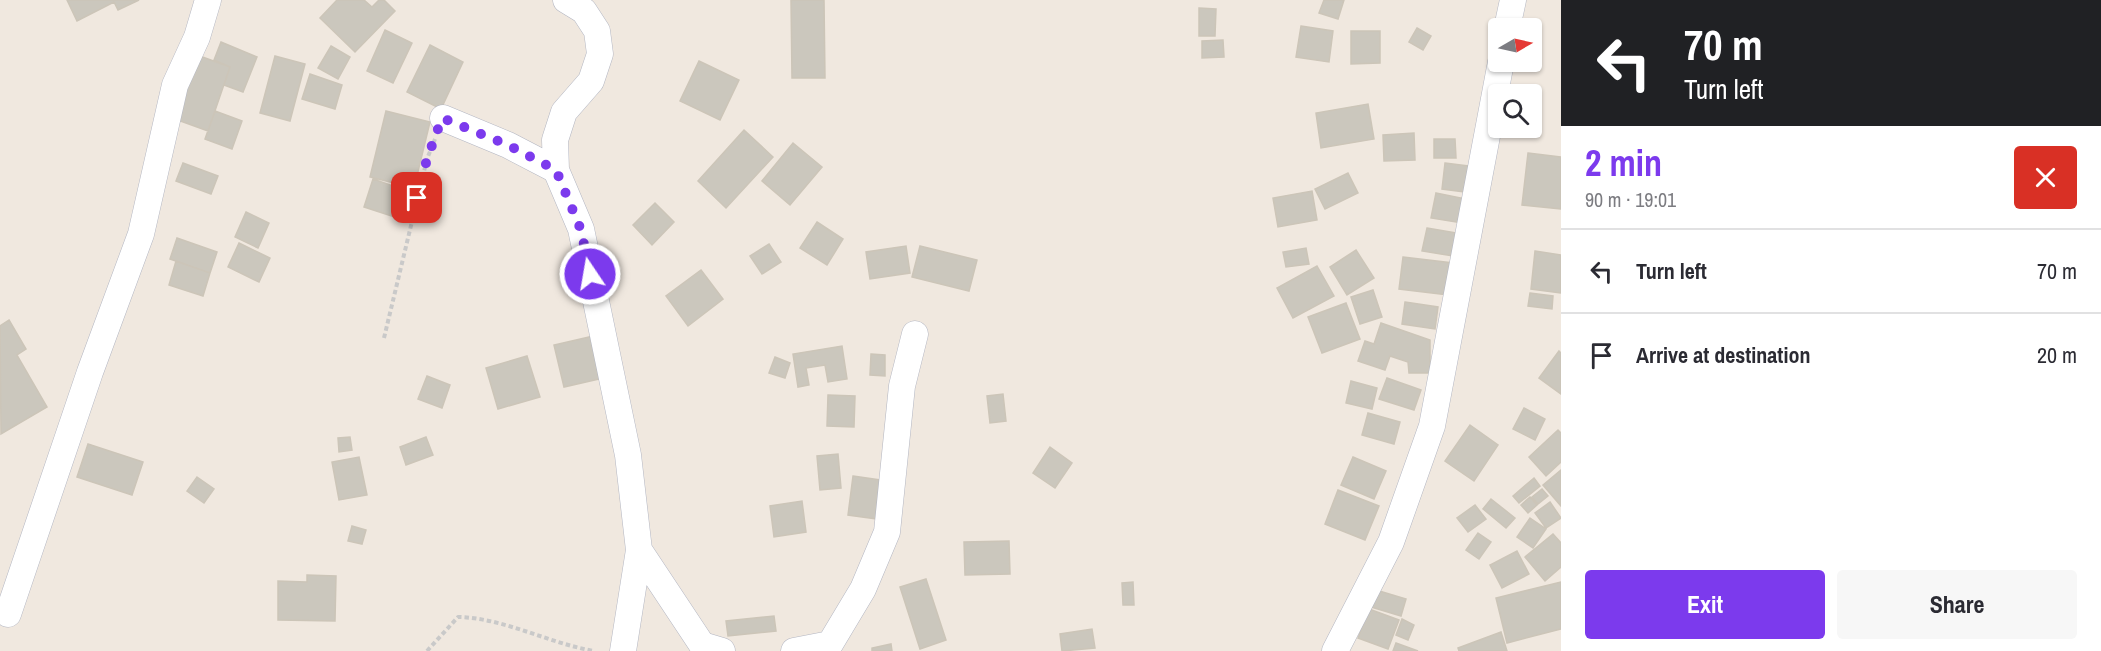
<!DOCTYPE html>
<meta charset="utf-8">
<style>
:root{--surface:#fff;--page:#f7f7f7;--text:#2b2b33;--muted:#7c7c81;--line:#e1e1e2;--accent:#7c3aed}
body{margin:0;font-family:"Archivo Narrow",sans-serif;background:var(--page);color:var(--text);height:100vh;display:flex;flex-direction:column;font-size:22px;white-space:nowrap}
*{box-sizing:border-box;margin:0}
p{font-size:20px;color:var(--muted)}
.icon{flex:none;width:33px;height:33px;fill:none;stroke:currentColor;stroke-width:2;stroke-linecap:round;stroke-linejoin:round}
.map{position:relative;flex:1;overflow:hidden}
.panel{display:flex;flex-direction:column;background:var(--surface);width:540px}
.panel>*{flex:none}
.top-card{background:#202124;color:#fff;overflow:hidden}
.needle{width:39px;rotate:81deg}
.buttons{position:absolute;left:1488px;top:18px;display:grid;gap:12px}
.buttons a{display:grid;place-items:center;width:54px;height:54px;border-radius:6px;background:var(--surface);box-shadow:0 2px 4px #0004;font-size:30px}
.pin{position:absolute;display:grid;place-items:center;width:51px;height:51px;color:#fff;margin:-26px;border-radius:12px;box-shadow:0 3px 9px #0006}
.me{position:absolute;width:66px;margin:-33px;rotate:348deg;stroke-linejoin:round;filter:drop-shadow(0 0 4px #0008)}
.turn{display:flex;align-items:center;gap:21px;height:126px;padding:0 24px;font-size:27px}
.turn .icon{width:78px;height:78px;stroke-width:2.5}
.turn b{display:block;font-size:42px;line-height:51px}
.round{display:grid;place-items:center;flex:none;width:63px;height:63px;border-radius:6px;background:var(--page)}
.summary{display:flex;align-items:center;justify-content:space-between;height:102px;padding:0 24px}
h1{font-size:36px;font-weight:700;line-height:45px;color:var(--accent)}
.action{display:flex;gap:12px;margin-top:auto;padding:12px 24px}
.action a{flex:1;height:69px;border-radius:6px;background:var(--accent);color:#fff;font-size:24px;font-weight:700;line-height:69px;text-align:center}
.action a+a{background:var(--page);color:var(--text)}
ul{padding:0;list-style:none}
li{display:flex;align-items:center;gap:18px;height:84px;padding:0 24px;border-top:2px solid var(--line)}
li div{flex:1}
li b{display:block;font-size:22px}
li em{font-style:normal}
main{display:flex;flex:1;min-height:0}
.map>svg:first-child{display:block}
.building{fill:#cbc7bd;stroke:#ccc5b8;stroke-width:1.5}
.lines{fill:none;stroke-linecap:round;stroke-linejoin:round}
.minor-casing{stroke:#b3b6c2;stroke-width:27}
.path{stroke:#c9c9c9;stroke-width:4;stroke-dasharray:4.5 3;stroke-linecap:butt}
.minor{stroke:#fff;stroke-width:26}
.route{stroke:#7c3aed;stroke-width:10;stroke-dasharray:0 18}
</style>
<main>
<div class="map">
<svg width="1561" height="651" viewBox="0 0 1561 651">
<rect width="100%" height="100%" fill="#f0e8df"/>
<path class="building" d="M 67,0 L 139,0 L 118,10 L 114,2 L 77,21 Z
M 337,0 L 364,0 L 372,7 L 379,0 L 384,0 L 395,11 L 355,52 L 320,18 Z
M 791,0 L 824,0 L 825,78 L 792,78 Z
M 1324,0 L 1344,0 L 1338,19 L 1319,13 Z
M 1199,8 L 1216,9 L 1215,36 L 1199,36 Z
M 1301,26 L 1333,31 L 1329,62 L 1296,57 Z
M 1417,28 L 1431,36 L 1423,50 L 1409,42 Z
M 385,30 L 412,43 L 393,83 L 367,71 Z
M 1351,31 L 1380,31 L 1380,63 L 1351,64 Z
M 1223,40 L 1224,57 L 1202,58 L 1202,41 Z
M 221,42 L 257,57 L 243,92 L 224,85 L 230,67 L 214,60 Z
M 430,45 L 463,62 L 441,109 L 407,92 Z
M 331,46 L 350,57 L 338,79 L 318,68 Z
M 197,55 L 230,67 L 208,131 L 175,119 Z
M 275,56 L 305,64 L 290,121 L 260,113 Z
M 699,61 L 739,80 L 720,120 L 680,101 Z
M 310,74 L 342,85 L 335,109 L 302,99 Z
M 1368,104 L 1374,139 L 1321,148 L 1316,113 Z
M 215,111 L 242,121 L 232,149 L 205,139 Z
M 386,111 L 430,122 L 414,188 L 370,177 Z
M 744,130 L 773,157 L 726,208 L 698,181 Z
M 1414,133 L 1415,160 L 1384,161 L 1383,135 Z
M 1434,139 L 1455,139 L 1456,158 L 1434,158 Z
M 793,143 L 822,167 L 790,205 L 762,181 Z
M 1528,153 L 1561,157 L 1561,209 L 1522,205 Z
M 183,163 L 218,176 L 211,194 L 176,181 Z
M 1445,163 L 1476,167 L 1472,193 L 1442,189 Z
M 1348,173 L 1358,193 L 1325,209 L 1315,189 Z
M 373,179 L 410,192 L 401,219 L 364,207 Z
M 1312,191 L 1317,220 L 1278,227 L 1273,198 Z
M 1436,193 L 1466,199 L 1462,223 L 1431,218 Z
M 655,203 L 674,222 L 652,245 L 633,225 Z
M 246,212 L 269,223 L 258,248 L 235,237 Z
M 817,222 L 843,239 L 827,265 L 800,248 Z
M 1427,228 L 1457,233 L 1453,256 L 1422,251 Z
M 177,238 L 217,252 L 210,273 L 170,259 Z
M 239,243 L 270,258 L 259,282 L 228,267 Z
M 769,244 L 781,262 L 762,274 L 750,256 Z
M 906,246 L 910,273 L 870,279 L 866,252 Z
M 920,246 L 977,260 L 969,291 L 912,277 Z
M 1306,248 L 1309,264 L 1286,267 L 1283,252 Z
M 1356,250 L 1374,278 L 1347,295 L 1330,267 Z
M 1535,251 L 1561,255 L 1561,293 L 1531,289 Z
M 1403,257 L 1453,263 L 1448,295 L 1399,289 Z
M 176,261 L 210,273 L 203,296 L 169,285 Z
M 1317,266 L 1334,296 L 1293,318 L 1277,288 Z
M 701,270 L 723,299 L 688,326 L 666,296 Z
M 1373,290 L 1382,317 L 1360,324 L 1351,297 Z
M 1530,293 L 1553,296 L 1552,309 L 1528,306 Z
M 1405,302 L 1438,307 L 1435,329 L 1402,324 Z
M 1346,303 L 1360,339 L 1322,353 L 1308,317 Z
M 9,320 L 26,349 L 17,355 L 47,407 L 1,434 L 0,326 Z
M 1381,323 L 1430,340 L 1430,373 L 1409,373 L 1408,362 L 1390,356 L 1385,370 L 1358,361 L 1365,341 L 1374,344 Z
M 598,335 L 608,377 L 564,387 L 554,345 Z
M 842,346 L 847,379 L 828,382 L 825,365 L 806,368 L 809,385 L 798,387 L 793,354 Z
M 1559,351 L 1561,353 L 1561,394 L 1539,378 Z
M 871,354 L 885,355 L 885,376 L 870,375 Z
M 527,356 L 540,397 L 498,409 L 486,368 Z
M 775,357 L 790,363 L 785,378 L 769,373 Z
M 427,376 L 450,385 L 442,408 L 418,399 Z
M 1387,378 L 1421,390 L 1414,410 L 1379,399 Z
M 1351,381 L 1377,388 L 1372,409 L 1346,403 Z
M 1003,394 L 1006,421 L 990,423 L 987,396 Z
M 828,395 L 855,396 L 854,427 L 827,426 Z
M 1524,408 L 1545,419 L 1535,440 L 1513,429 Z
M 1368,413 L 1400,422 L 1394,444 L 1362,435 Z
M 1470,425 L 1498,445 L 1474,481 L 1445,461 Z
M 1558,430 L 1561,433 L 1561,462 L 1546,476 L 1529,457 Z
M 350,437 L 352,450 L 339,452 L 338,438 Z
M 426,437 L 433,455 L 406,465 L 400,447 Z
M 88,444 L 143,462 L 132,495 L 77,477 Z
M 1050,447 L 1072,463 L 1055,488 L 1033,473 Z
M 838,454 L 841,488 L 820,490 L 817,456 Z
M 359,457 L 367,495 L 339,500 L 332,462 Z
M 1353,457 L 1386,471 L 1374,499 L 1341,485 Z
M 1561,470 L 1561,506 L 1543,485 Z
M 853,476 L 880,480 L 876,519 L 848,515 Z
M 197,477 L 214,489 L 204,503 L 187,491 Z
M 1534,478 L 1540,486 L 1519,503 L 1513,496 Z
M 1542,489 L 1548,496 L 1538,504 L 1532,497 Z
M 1338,490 L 1379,506 L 1365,540 L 1325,524 Z
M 1530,497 L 1537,505 L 1528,513 L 1521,505 Z
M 1491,499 L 1515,518 L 1506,528 L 1483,509 Z
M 802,501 L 806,532 L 774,537 L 770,506 Z
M 1550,502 L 1561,518 L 1546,528 L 1535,513 Z
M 1475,505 L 1486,519 L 1468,532 L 1457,518 Z
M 1530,518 L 1546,529 L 1533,548 L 1517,537 Z
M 352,526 L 366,530 L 362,544 L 348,541 Z
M 1478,533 L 1491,542 L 1479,559 L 1466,550 Z
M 1553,534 L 1561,543 L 1561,567 L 1545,581 L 1525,557 Z
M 1009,541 L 1010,574 L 965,575 L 964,542 Z
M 1517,551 L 1529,574 L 1502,588 L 1490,565 Z
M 307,575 L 336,576 L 335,621 L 278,620 L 278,581 L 307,582 Z
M 926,579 L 946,640 L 920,649 L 900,587 Z
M 1133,582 L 1134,605 L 1123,605 L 1122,583 Z
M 1561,582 L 1561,629 L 1507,643 L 1496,598 Z
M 1376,590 L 1406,599 L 1401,616 L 1371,607 Z
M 1369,609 L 1399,620 L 1388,649 L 1358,638 Z
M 774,616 L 776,631 L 728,636 L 726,621 Z
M 1402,619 L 1414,625 L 1408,640 L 1396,635 Z
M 1092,629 L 1095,648 L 1062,651 L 1060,634 Z
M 1501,632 L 1507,651 L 1459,651 L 1458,648 Z
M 1396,643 L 1418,651 L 1393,651 Z
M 891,644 L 892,651 L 872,651 L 872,648 Z"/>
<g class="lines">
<g class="minor-casing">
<path id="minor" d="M 566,0 L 584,11 L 597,31 L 600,54 L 591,81 L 564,112 L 555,140 L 556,170 L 581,229 L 628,455 L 639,550 L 623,651
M 1507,28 L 1513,0
M 443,118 L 508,145 L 556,170
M 639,550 L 702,645 L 722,651
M 8,614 L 90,372 L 141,234 L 175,85 L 197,37 L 208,0
M 794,651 L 830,644 L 863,589 L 887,532 L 902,386 L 915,334
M 1335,651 L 1391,542 L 1432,426 L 1501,62"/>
</g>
<path class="path" d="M 384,338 L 427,159 L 435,139
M 427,651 L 458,617 C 504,618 548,643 594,651"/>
<use href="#minor" class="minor"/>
</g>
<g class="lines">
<path class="route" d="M 417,198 L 427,159 L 442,118 L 508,145 L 556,170 L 581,230 L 590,274"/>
</g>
</svg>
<div class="buttons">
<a><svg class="needle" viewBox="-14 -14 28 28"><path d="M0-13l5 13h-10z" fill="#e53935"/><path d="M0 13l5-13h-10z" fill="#7c7c81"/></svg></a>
<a><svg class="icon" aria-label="search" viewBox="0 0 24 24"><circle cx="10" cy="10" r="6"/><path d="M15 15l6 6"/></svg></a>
</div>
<div class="pin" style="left:417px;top:198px;background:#d93025"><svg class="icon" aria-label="arrive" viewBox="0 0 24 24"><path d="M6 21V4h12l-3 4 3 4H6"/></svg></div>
<svg class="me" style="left:590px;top:274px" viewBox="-20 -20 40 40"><circle r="17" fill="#7c3aed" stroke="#fff" stroke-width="3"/><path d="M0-11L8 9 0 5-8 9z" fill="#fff"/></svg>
</div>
<section class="panel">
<div class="top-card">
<div class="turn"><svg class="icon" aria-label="left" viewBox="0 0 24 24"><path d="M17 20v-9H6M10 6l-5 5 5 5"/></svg><div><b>70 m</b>Turn left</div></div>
</div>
<div class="summary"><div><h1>2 min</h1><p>90 m · 19:01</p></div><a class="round" style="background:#d93025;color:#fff"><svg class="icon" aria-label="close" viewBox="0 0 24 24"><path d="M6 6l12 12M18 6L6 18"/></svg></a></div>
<ul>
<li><svg class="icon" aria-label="left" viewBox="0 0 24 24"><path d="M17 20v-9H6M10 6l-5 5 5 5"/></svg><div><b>Turn left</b></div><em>70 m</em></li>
<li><svg class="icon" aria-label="arrive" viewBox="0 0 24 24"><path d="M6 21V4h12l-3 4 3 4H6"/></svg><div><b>Arrive at destination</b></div><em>20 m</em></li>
</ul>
<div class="action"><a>Exit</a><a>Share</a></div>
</section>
</main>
